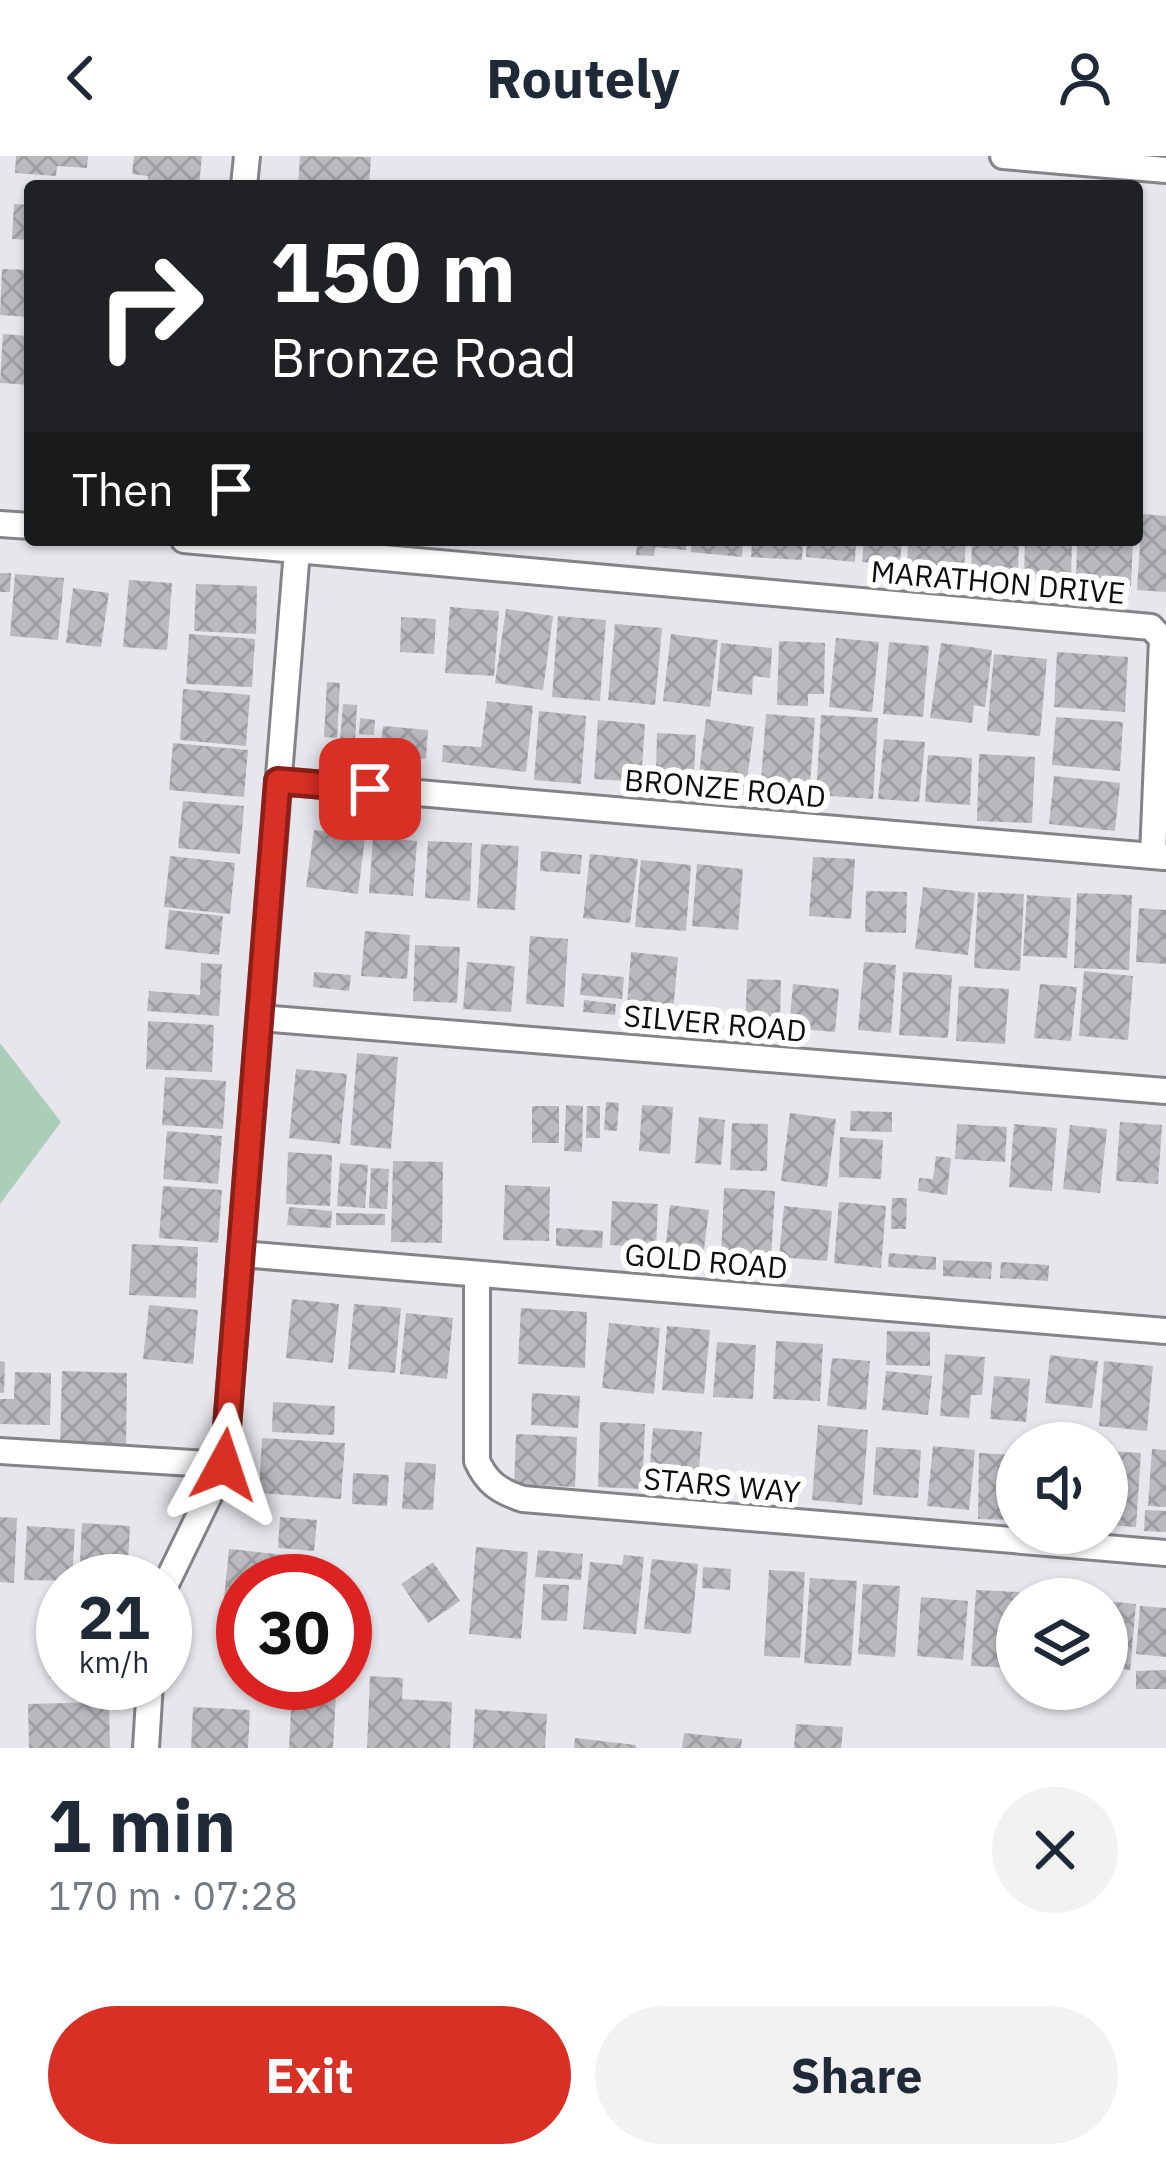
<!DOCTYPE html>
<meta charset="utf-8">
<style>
:root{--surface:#fff;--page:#f2f2f3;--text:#1f2937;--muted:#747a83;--accent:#d93025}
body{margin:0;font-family:"IBM Plex Sans",sans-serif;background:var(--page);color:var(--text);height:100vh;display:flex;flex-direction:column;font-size:45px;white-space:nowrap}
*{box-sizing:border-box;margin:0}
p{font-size:39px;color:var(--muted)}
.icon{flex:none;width:66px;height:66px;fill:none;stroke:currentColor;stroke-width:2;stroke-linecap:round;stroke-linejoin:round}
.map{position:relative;height:1592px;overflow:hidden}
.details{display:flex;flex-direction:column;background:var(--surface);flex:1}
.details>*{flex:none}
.guide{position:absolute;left:24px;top:24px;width:1119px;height:366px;border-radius:12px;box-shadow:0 3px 9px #0004;background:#202124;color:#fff;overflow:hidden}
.buttons{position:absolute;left:996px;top:1266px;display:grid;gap:24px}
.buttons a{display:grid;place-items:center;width:132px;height:132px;border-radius:50%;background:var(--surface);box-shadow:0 3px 9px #0004;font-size:60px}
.speed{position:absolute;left:36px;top:1398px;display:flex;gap:24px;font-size:60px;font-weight:700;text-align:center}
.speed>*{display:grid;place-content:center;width:156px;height:156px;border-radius:50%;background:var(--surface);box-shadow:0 3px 9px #0004;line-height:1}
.speed small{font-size:30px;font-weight:400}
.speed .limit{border:18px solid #d22;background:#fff;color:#111}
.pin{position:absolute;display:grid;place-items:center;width:102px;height:102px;color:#fff;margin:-51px;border-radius:24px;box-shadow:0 6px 18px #0006}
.me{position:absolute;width:132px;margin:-66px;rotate:5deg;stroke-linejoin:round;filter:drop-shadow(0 0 9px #0008)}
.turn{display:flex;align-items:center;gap:42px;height:252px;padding:0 48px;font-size:54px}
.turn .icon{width:156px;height:156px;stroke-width:2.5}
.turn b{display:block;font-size:84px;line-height:102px}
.then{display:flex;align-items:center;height:114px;padding:0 48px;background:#0003;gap:24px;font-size:45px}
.round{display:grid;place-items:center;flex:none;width:126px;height:126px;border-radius:63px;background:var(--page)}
.summary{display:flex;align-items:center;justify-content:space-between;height:204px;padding:0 48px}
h1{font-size:72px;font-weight:800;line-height:90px}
.button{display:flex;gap:24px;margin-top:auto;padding:24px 48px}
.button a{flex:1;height:138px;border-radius:72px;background:var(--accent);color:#fff;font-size:48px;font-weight:800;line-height:138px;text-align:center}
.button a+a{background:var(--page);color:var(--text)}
header{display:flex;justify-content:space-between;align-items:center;height:156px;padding:0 48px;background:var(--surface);font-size:54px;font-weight:800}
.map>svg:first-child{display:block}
.green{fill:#abceb8}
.building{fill:url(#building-cross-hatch)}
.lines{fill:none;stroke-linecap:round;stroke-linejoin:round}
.minor-casing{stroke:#848388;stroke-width:30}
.minor{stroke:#fff;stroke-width:24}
.route-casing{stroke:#8d1f18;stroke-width:30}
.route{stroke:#d93025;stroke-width:21}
.labels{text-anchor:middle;stroke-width:12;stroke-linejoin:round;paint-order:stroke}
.street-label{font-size:30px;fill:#0e0e0f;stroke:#fff}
</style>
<header><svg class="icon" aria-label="back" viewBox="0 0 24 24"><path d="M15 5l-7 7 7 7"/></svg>Routely<svg class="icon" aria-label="person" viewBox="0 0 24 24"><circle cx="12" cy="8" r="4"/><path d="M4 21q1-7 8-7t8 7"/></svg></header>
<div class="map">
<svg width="1166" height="1592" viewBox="0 0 1166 1592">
<defs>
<pattern id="building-cross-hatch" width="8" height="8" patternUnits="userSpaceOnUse" patternTransform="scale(3)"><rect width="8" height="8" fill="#b9b9be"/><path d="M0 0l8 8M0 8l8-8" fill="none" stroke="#9e9ea2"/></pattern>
</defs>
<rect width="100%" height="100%" fill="#e7e6ec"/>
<path class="green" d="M 0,887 L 61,966 L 0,1048 Z"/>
<path class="building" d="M 16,0 L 88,0 L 87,12 L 57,10 L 56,20 L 15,17 Z
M 134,0 L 202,0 L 199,30 L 147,30 L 148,20 L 132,18 Z
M 300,0 L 371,1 L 369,30 L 298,30 Z
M 14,48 L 30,49 L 30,84 L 12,83 Z
M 2,113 L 30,114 L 30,161 L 0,159 Z
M 3,178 L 30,180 L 30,229 L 0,227 Z
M 1142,358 L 1166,360 L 1166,436 L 1137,434 Z
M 521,384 L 583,384 L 582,390 L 521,388 Z
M 637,384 L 686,384 L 686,394 L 655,391 L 654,400 L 636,399 Z
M 692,384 L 743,384 L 742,401 L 691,396 Z
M 752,384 L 803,384 L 802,404 L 751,401 Z
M 807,384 L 856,384 L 855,406 L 806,401 Z
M 864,384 L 902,384 L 900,409 L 862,406 Z
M 908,384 L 966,384 L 964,414 L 907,411 Z
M 972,384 L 1019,384 L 1018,417 L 971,414 Z
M 1025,384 L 1072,384 L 1071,424 L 1024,422 Z
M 1077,384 L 1133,384 L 1131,430 L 1076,428 Z
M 0,417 L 11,417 L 10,436 L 0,436 Z
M 15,418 L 64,422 L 58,484 L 10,480 Z
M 129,424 L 172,427 L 167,494 L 123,491 Z
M 196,428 L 257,430 L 256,478 L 194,475 Z
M 73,432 L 109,437 L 101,491 L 66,487 Z
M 450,451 L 499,455 L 494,520 L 445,517 Z
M 506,453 L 553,460 L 543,534 L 495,527 Z
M 558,460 L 606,464 L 600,545 L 552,541 Z
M 401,461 L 436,463 L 434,498 L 400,496 Z
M 615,468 L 662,472 L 655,549 L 608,544 Z
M 189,478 L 255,483 L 252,531 L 186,528 Z
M 671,478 L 718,484 L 710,551 L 663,545 Z
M 836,482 L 879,486 L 872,556 L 829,551 Z
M 779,485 L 825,487 L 824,538 L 808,538 L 808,550 L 777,549 Z
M 889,486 L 929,490 L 923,561 L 883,558 Z
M 721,487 L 772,492 L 770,522 L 753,520 L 752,539 L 717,535 Z
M 941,487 L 992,494 L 985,551 L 974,549 L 972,567 L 930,562 Z
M 1057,496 L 1128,501 L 1125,556 L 1054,551 Z
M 994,498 L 1047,503 L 1040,580 L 987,575 Z
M 327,526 L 340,527 L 337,582 L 324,581 Z
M 183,533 L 250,539 L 246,590 L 180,584 Z
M 487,545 L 533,550 L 526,616 L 442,606 L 443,589 L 481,591 Z
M 343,548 L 357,549 L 355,586 L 340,585 Z
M 539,555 L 586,560 L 581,628 L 534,624 Z
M 766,558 L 815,562 L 809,642 L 760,638 Z
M 821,559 L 878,562 L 873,643 L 816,639 Z
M 1056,561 L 1123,566 L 1120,615 L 1052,609 Z
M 360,562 L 375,564 L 374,579 L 359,578 Z
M 706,563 L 754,571 L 745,639 L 697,632 Z
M 598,564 L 645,568 L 641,626 L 594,623 Z
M 383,570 L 428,574 L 426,603 L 380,599 Z
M 657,577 L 696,579 L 694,618 L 656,616 Z
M 884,583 L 925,586 L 919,646 L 878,643 Z
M 357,585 L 372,585 L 372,604 L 357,604 Z
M 173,587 L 248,594 L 244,641 L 169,634 Z
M 979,598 L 1035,601 L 1032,667 L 977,665 Z
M 928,599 L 972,602 L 970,649 L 925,646 Z
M 1054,620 L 1120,627 L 1115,675 L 1049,668 Z
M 183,645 L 244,650 L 240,698 L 178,692 Z
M 314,674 L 365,681 L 358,738 L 306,731 Z
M 373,681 L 417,685 L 413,740 L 369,737 Z
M 428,685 L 472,687 L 470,745 L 425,742 Z
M 481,688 L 519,690 L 515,754 L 477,752 Z
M 541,695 L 582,699 L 580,718 L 540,715 Z
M 590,698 L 638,703 L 630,767 L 583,762 Z
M 170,700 L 235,707 L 230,758 L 164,751 Z
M 813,701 L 855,703 L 851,763 L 809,760 Z
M 641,704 L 691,709 L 686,775 L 635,771 Z
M 697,708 L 743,713 L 738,774 L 692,770 Z
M 923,731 L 975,737 L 968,799 L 915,793 Z
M 866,735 L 907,736 L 906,777 L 865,776 Z
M 978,736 L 1024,738 L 1020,815 L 974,812 Z
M 1077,737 L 1132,739 L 1129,814 L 1074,812 Z
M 1027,739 L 1071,742 L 1067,802 L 1023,800 Z
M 1139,752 L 1166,754 L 1166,808 L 1136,806 Z
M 169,754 L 223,760 L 219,799 L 165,793 Z
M 365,775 L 410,779 L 407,823 L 361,820 Z
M 530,780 L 568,783 L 564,851 L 526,848 Z
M 415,789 L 460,791 L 457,847 L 413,845 Z
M 631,796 L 678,801 L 672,866 L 626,862 Z
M 467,806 L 515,810 L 511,856 L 463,853 Z
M 864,806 L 896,809 L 891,877 L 858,874 Z
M 201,807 L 222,808 L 219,860 L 147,855 L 149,835 L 200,839 Z
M 1084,815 L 1133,820 L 1128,884 L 1079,880 Z
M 314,816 L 351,819 L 349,835 L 313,831 Z
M 903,816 L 952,819 L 948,882 L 899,879 Z
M 582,817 L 624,821 L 622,843 L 580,839 Z
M 747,823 L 781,824 L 780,869 L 745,868 Z
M 793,828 L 839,833 L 835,876 L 789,872 Z
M 1040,828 L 1077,831 L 1071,885 L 1034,882 Z
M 959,830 L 1009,833 L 1005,888 L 956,885 Z
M 584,844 L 616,848 L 615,859 L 583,856 Z
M 148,865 L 214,869 L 212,916 L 146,913 Z
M 357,897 L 398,901 L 391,993 L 350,989 Z
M 296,913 L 347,918 L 340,988 L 289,982 Z
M 165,921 L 226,925 L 223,973 L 162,969 Z
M 606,946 L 619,947 L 617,975 L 604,974 Z
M 566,949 L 583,950 L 582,996 L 564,995 Z
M 642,949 L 673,951 L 670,998 L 639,995 Z
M 532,950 L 559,950 L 559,987 L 532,987 Z
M 587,950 L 600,950 L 600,982 L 586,982 Z
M 851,955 L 892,956 L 892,976 L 850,975 Z
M 790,957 L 836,963 L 827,1031 L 781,1025 Z
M 699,961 L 725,964 L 721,1009 L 695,1007 Z
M 1120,966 L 1162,969 L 1158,1028 L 1116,1025 Z
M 732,967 L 768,968 L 767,1015 L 730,1014 Z
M 957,968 L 1007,971 L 1005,1006 L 955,1003 Z
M 1014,968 L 1057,972 L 1052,1035 L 1009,1031 Z
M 1070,969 L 1107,973 L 1100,1037 L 1063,1033 Z
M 167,975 L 222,980 L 218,1028 L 163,1023 Z
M 840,981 L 883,984 L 881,1023 L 839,1021 Z
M 288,996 L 332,999 L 330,1050 L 286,1048 Z
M 936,1000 L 951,1002 L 947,1039 L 918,1035 L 919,1022 L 933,1023 Z
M 393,1005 L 443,1006 L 442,1087 L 391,1086 Z
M 340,1007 L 368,1009 L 365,1052 L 337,1050 Z
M 371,1012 L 389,1013 L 387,1053 L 369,1052 Z
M 505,1029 L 550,1031 L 549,1085 L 503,1084 Z
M 163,1030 L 222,1034 L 218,1087 L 159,1082 Z
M 724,1032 L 775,1035 L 771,1103 L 721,1100 Z
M 892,1042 L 907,1042 L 906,1073 L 891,1073 Z
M 612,1045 L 658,1048 L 656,1092 L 610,1089 Z
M 839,1046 L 886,1050 L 881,1112 L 834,1107 Z
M 670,1049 L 709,1054 L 703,1101 L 665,1097 Z
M 784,1050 L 832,1055 L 827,1105 L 779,1101 Z
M 289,1051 L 332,1055 L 331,1072 L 287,1069 Z
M 336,1057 L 385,1058 L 385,1069 L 336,1069 Z
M 556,1072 L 603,1075 L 602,1092 L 556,1090 Z
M 132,1088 L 198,1091 L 196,1142 L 129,1139 Z
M 889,1097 L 936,1101 L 936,1114 L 888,1111 Z
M 943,1104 L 992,1106 L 991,1123 L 943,1120 Z
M 1001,1106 L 1049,1109 L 1048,1125 L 1000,1122 Z
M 292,1143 L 339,1148 L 333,1207 L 286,1202 Z
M 354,1148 L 401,1152 L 395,1217 L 348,1213 Z
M 149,1149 L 198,1154 L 193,1208 L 143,1203 Z
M 521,1152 L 587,1156 L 585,1212 L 518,1208 Z
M 406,1157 L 453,1162 L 447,1223 L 400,1218 Z
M 609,1167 L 660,1172 L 654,1238 L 602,1232 Z
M 667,1170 L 710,1174 L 704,1238 L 662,1234 Z
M 887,1175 L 930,1176 L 930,1210 L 886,1209 Z
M 776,1185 L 823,1188 L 820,1245 L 773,1243 Z
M 717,1186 L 756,1189 L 753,1243 L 713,1241 Z
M 945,1198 L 985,1201 L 982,1239 L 971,1239 L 969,1262 L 940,1260 Z
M 1050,1199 L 1098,1205 L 1092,1252 L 1045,1247 Z
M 832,1202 L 870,1205 L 866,1254 L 827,1250 Z
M 0,1205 L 5,1206 L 4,1237 L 0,1237 Z
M 1104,1205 L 1153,1210 L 1147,1275 L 1099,1270 Z
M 62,1215 L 127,1217 L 126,1293 L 60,1291 Z
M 886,1215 L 932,1220 L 928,1259 L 882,1254 Z
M 15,1216 L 51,1217 L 50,1269 L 0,1268 L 0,1243 L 14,1243 Z
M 994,1220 L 1030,1223 L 1026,1266 L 990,1263 Z
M 532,1237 L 580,1240 L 578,1272 L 531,1269 Z
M 273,1246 L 335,1250 L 334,1279 L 272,1276 Z
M 600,1266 L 645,1268 L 642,1333 L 598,1331 Z
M 818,1269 L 868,1274 L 862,1349 L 812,1344 Z
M 653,1272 L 702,1276 L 697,1336 L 648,1332 Z
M 516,1278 L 577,1281 L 575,1331 L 514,1328 Z
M 262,1282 L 345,1287 L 341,1343 L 259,1337 Z
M 933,1290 L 975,1294 L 969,1354 L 927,1350 Z
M 876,1291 L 921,1294 L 918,1342 L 873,1339 Z
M 1152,1293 L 1166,1294 L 1166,1351 L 1148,1350 Z
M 1107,1295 L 1141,1297 L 1136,1371 L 1107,1369 Z
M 979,1297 L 1017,1299 L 1017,1364 L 978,1363 Z
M 405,1306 L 436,1308 L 433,1354 L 402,1353 Z
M 353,1317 L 389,1319 L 387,1350 L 352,1348 Z
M 1145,1354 L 1166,1355 L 1166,1376 L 1144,1375 Z
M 0,1361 L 17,1362 L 14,1427 L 0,1426 Z
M 280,1361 L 317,1364 L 314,1395 L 278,1392 Z
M 82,1367 L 130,1370 L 127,1424 L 79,1425 Z
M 27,1370 L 75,1373 L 72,1425 L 24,1424 Z
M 476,1391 L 528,1396 L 521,1483 L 469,1478 Z
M 229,1393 L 314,1402 L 311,1425 L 243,1425 L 243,1464 L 222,1462 Z
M 538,1394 L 583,1398 L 581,1424 L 535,1421 Z
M 624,1399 L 644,1401 L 636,1478 L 583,1473 L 590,1406 L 622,1409 Z
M 652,1403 L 698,1408 L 691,1478 L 644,1473 Z
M 433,1406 L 460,1445 L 428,1467 L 401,1428 Z
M 703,1411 L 731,1413 L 730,1434 L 702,1432 Z
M 769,1414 L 805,1416 L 800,1502 L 764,1500 Z
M 810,1422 L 857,1425 L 851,1510 L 804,1507 Z
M 543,1428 L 569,1429 L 567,1465 L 541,1464 Z
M 863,1428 L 900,1430 L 895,1501 L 858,1498 Z
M 976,1434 L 1019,1436 L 1014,1512 L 971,1510 Z
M 921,1441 L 968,1445 L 963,1504 L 917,1500 Z
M 1107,1445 L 1136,1448 L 1130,1514 L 1107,1511 Z
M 1140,1450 L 1166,1452 L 1166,1501 L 1136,1498 Z
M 53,1472 L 63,1473 L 63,1523 L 49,1522 Z
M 1166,1514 L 1166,1533 L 1136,1533 L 1136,1515 Z
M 370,1520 L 403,1522 L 402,1543 L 452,1546 L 450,1592 L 367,1592 Z
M 292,1534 L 336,1537 L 333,1592 L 289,1592 Z
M 109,1546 L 110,1592 L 29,1592 L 28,1548 Z
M 193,1551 L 250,1554 L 248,1592 L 191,1592 Z
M 475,1553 L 547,1558 L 545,1592 L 473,1592 Z
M 796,1568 L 843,1571 L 841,1592 L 794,1592 Z
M 684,1577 L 742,1583 L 741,1592 L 682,1592 Z
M 575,1582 L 636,1589 L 636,1592 L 574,1592 Z"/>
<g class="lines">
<g class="minor-casing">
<path id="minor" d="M 1003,0 L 1166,14
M 244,30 L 247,0
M 0,368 L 30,370
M 184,384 L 1151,471 L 1162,483 L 1153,700
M 278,625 L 1164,701
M 260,862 L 1166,935
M 241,1098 L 1166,1175
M 477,1118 L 477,1305 C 487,1327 499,1335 523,1343 L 1166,1397
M 0,1295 L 224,1309
M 165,1430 L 224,1309 L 297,394
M 146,1592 L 150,1527"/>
</g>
<use href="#minor" class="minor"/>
</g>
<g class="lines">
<g class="route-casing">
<path id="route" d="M 224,1309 L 278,625 L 370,633"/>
</g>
<use href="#route" class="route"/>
</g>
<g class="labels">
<g class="street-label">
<text transform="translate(998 427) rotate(5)" y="10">MARATHON DRIVE</text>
<text transform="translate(725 633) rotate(5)" y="10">BRONZE ROAD</text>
<text transform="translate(715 868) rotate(5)" y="10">SILVER ROAD</text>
<text transform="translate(706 1106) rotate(5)" y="10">GOLD ROAD</text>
<text transform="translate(722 1330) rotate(5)" y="10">STARS WAY</text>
</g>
</g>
</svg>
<div class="buttons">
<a><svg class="icon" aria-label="sound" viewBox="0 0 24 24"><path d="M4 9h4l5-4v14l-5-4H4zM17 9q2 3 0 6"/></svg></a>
<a><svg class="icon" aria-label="layers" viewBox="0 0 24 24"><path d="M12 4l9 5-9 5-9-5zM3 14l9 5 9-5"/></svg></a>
</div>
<div class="speed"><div>21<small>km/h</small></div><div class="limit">30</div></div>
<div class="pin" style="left:370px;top:633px;background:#d93025"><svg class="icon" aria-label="arrive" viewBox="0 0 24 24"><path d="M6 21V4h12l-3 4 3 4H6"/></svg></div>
<svg class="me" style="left:224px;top:1309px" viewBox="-20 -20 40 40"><path d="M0-17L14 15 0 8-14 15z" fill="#d93025" stroke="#fff" stroke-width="4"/></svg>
<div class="guide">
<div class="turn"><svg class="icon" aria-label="right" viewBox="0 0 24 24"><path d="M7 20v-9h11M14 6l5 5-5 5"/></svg><div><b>150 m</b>Bronze Road</div></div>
<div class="then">Then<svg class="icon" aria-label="arrive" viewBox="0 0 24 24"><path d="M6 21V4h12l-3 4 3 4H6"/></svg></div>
</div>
</div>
<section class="details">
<div class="summary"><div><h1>1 min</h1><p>170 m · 07:28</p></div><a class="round"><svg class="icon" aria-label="close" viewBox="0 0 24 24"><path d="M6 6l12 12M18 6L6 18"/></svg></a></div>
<div class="button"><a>Exit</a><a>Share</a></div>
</section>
